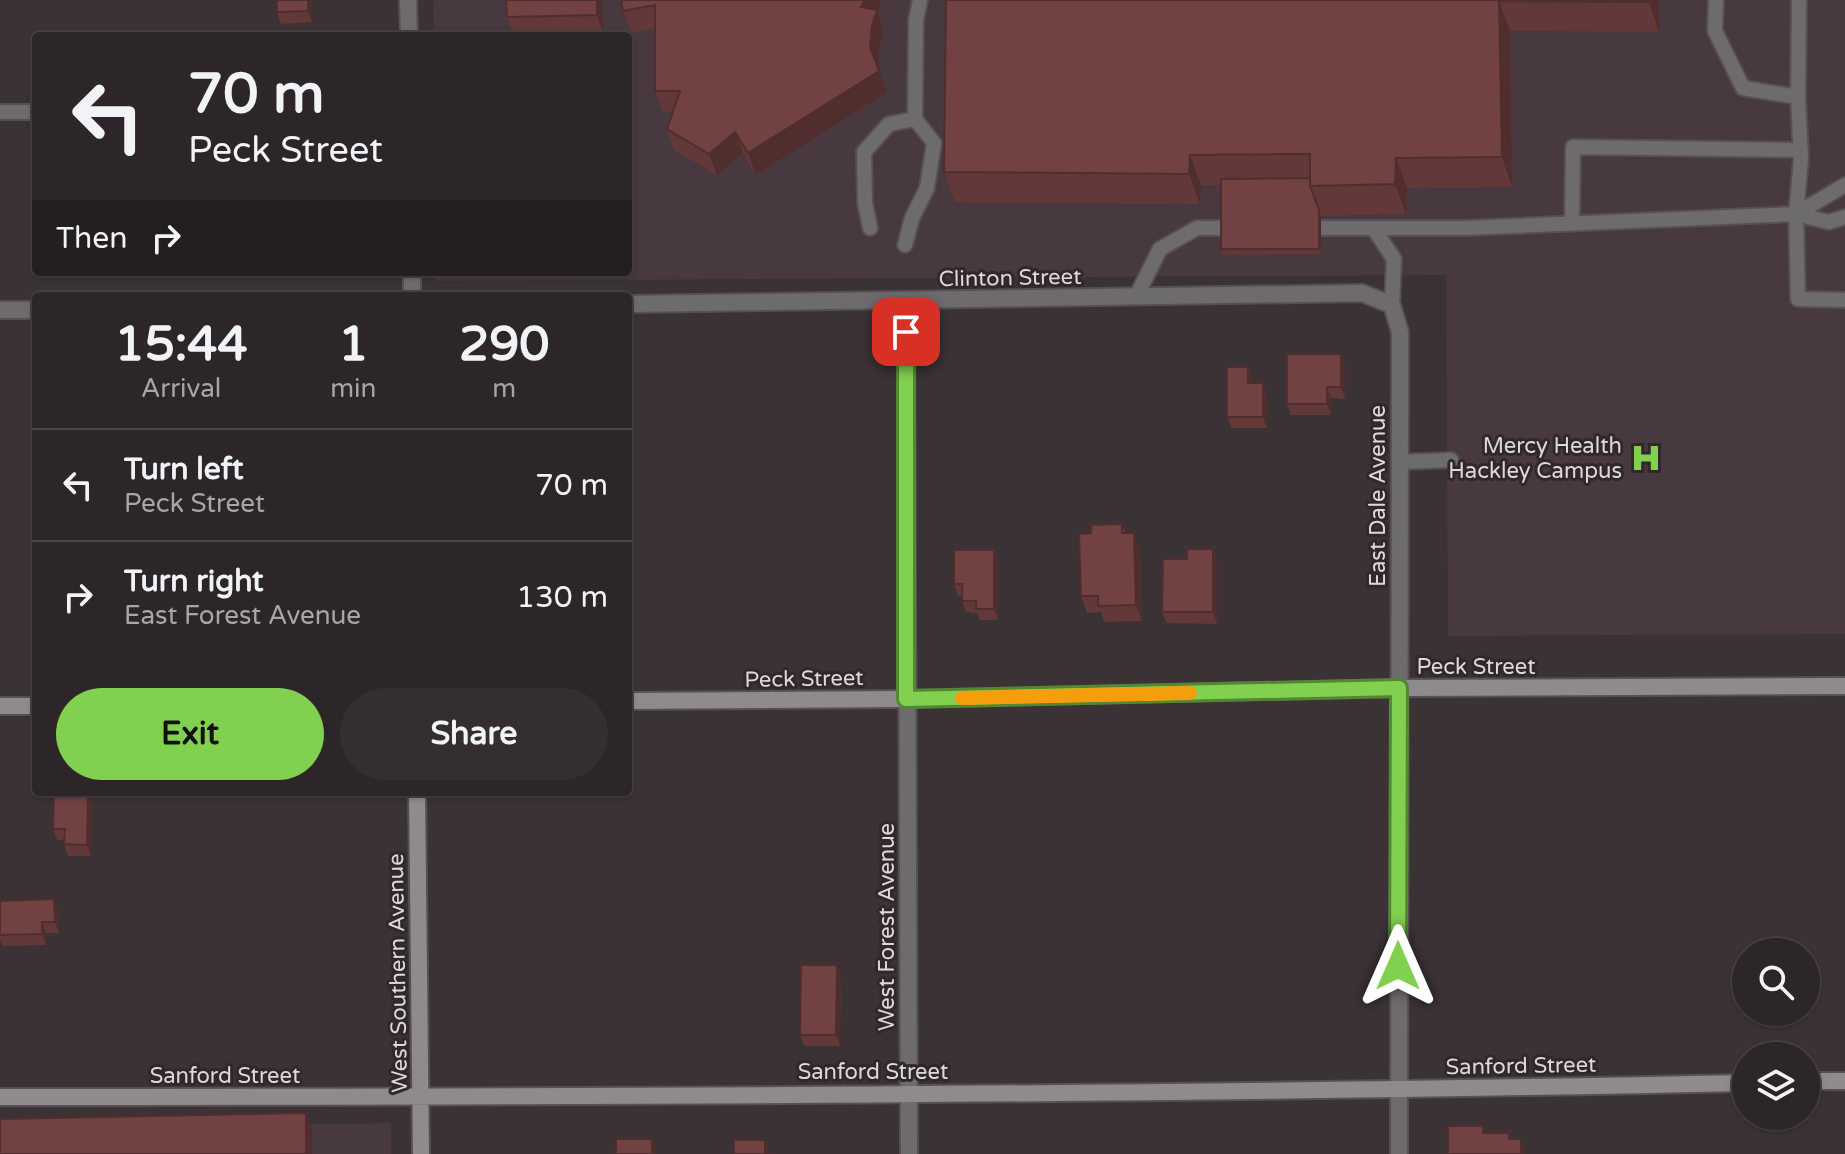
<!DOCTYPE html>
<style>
:root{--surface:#2c2628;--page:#342e30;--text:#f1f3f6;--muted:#a6a5a8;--line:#484345;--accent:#82d04f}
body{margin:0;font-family:"Varela Round",sans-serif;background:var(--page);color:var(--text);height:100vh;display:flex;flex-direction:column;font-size:30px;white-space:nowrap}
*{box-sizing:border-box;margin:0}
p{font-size:26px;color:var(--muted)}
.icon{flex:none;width:44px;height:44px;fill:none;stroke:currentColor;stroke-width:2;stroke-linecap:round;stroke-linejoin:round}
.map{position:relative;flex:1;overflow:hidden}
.panel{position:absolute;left:32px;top:292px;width:600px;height:504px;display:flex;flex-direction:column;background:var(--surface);border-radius:8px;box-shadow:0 2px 6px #0004,0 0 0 2px var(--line)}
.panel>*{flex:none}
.guide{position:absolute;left:32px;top:32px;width:600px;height:244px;border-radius:8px;box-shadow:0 2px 6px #0004,0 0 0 2px var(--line);background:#2c2628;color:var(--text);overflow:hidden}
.tools{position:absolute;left:1732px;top:938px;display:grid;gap:16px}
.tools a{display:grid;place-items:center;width:88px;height:88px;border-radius:50%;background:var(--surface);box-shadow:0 2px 6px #0004,0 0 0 2px var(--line);font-size:40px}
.pin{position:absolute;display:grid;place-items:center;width:68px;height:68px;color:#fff;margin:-34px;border-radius:16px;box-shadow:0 4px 12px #0006}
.me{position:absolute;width:88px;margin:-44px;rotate:0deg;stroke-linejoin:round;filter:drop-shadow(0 0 6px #0008)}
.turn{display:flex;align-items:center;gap:28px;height:168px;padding:0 24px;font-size:36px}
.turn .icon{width:104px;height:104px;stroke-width:2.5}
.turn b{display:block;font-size:56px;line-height:68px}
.then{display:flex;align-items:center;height:76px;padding:0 24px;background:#0003;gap:16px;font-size:30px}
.eta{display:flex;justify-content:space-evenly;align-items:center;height:136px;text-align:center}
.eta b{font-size:48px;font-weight:700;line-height:56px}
.primary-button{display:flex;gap:16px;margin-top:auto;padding:16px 24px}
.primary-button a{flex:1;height:92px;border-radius:48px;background:var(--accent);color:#111;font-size:32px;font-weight:700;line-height:92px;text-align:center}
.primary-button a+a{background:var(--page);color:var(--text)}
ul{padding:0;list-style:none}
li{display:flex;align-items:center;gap:24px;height:112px;padding:0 24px;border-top:2px solid var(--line)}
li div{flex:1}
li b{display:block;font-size:30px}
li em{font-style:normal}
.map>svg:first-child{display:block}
.built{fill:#47393f}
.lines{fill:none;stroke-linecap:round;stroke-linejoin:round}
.lane-casing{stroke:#575053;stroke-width:18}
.street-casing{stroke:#575053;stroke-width:20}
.secondary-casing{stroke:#575053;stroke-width:20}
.lane{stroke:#6e6b6e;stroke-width:14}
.street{stroke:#6e6b6e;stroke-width:16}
.secondary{stroke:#8e8a8e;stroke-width:16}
.wall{fill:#623838}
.shaded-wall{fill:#502e2e}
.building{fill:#724141;stroke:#502e2e;stroke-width:2}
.route-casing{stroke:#548733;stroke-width:20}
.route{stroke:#82d04f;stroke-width:14}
.slow{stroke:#f59e0b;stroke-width:14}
.labels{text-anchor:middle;stroke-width:6;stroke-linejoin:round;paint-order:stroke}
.street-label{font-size:22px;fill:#ddd8da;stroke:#30282b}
.poi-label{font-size:22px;fill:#ddd8da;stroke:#30282b;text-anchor:end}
</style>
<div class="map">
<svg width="1845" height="1154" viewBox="0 0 1845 1154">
<rect width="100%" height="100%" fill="#3a3235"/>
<path class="built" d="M 433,0 L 1845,0 L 1845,634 L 1448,636 L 1446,275 L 435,281 L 435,272 L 628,272 L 628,36 L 434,36 Z
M 391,1123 L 391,1154 L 0,1154 L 0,1129 Z"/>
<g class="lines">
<g class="lane-casing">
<path id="lane" d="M 1716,0 L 1715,31 L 1743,88 L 1798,97 L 1801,159 L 1796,214 L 1798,299 L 1845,300
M 1798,97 L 1799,0
M 0,112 L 36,112
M 915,119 L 916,20 L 920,0
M 1796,214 L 1845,185
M 1572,222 L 1573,147 L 1801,150
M 870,228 L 865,203 L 864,152 L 889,124 L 915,119 L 934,143 L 927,188 L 912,218 L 905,245
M 1306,228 L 1465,228 L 1796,214 L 1829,222 L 1845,217
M 1374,229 L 1394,259 L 1392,305
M 1136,297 L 1160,249 L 1197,228 L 1241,228
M 1399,462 L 1451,460"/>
</g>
<g class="street-casing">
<path id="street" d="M 408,0 L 409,36
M 412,272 L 412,296
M 906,301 L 909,1154
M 628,304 L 1362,293 L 1392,305 L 1400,332 L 1399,1154
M 0,310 L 36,310"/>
</g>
<g class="secondary-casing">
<path id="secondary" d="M 628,701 L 906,699 L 1399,688 L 1845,686
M 0,706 L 36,706
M 417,792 L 421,1154
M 1806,1081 L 1845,1081
M 0,1097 C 582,1097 1164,1095 1746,1083"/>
</g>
<use href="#lane" class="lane"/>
<use href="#street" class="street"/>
<use href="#secondary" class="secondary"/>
</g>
<path class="wall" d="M 277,0 L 312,0 L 312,22 L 281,24 L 277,12 Z
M 603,0 L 603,32 L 513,33 L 507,17 Z
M 621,0 L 882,0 L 877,11 L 884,32 L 879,48 L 878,69 L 887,92 L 756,175 L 743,153 L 717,175 L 674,150 L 667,129 L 672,112 L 663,112 L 655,91 L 655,28 L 631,33 L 623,11 Z
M 946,0 L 1659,0 L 1659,32 L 1510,31 L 1512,187 L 1407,188 L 1406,214 L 1321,216 L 1321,254 L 1223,255 L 1221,249 L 1221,185 L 1201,185 L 1200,204 L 955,202 L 944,172 Z
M 1341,354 L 1345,366 L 1345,399 L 1331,398 L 1331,415 L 1291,415 L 1287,404 Z
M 1248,367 L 1252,378 L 1252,383 L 1267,395 L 1267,428 L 1231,428 L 1227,417 Z
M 1122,524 L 1126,533 L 1140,550 L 1142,621 L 1104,622 L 1101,612 L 1087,613 L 1081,596 L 1091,533 Z
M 994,550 L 998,562 L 998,620 L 980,620 L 977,613 L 966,612 L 962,601 L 962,596 L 958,596 L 954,584 Z
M 1217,560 L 1217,624 L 1166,623 L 1162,612 Z
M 92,792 L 91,856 L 68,856 L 64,844 L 64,840 L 57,840 L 53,829 Z
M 54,899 L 58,910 L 59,933 L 46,933 L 46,945 L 3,946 L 0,940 L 0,901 Z
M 837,965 L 841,976 L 840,1046 L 804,1046 L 800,1035 Z"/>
<path class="shaded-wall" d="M 308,0 L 312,0 L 312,22 L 308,11 Z
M 597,0 L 603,0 L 603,32 L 597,15 Z
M 864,0 L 882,0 L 877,11 L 884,32 L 879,48 L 878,69 L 870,47 L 861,7 Z
M 1649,0 L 1659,0 L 1659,32 L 1649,2 Z
M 1499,1 L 1510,31 L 1512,187 L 1502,157 Z
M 879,71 L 887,92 L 756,175 L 748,153 Z
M 735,132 L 743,153 L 717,175 L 709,154 Z
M 1190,155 L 1201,185 L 1200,204 L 1189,174 Z
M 1396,158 L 1407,188 L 1406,214 L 1395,184 Z
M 1319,210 L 1321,216 L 1321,254 L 1319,249 Z
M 1341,354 L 1345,366 L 1345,399 L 1341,387 Z
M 1248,367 L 1252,378 L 1252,395 L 1248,383 Z
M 1263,383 L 1267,395 L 1267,428 L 1263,417 Z
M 1327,387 L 1331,398 L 1331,415 L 1327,404 Z
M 1134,533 L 1140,550 L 1142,621 L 1136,605 Z
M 1213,549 L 1217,560 L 1217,624 L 1213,612 Z
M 994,550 L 998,562 L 998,620 L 994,609 Z
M 88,792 L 92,792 L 91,856 L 87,845 Z
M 54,899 L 58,910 L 59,933 L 55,922 Z
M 42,922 L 46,933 L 46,945 L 42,934 Z
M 837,965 L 841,976 L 840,1046 L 836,1035 Z
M 306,1113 L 312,1130 L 312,1154 L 306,1154 Z
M 652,1139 L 656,1150 L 656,1154 L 652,1154 Z
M 1521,1139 L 1525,1150 L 1525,1154 L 1521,1154 Z
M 765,1140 L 769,1151 L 769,1154 L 765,1154 Z"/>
<path class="building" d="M 277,0 L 308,0 L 308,11 L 277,12 Z
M 506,0 L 597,0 L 597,15 L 507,17 Z
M 621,0 L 864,0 L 861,7 L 877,10 L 872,26 L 870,47 L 879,71 L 748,153 L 735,132 L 709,154 L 667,129 L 680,91 L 655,91 L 655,5 L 623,11 Z
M 946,0 L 1649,0 L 1649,2 L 1499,1 L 1502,157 L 1396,158 L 1395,184 L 1310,186 L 1310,154 L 1190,155 L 1189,174 L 944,172 Z
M 1310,178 L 1310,186 L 1319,210 L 1319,249 L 1221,249 L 1221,179 Z
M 1287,354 L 1341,354 L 1341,387 L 1327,387 L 1327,404 L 1287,404 Z
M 1227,367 L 1248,367 L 1248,383 L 1263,383 L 1263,417 L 1227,417 Z
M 1122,524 L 1122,533 L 1134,533 L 1136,605 L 1098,606 L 1098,596 L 1081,596 L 1079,534 L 1091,533 L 1091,525 Z
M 1187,549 L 1213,549 L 1213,612 L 1162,612 L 1163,559 L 1187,559 Z
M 954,550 L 994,550 L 994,609 L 976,609 L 976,601 L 962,601 L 962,584 L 954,584 Z
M 54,792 L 88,792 L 87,845 L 64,844 L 65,829 L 53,829 Z
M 54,899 L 55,922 L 42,922 L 42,934 L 0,935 L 0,901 Z
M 801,965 L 837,965 L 836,1035 L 800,1035 Z
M 306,1113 L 306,1154 L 0,1154 L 0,1119 Z
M 1448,1126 L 1483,1126 L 1483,1133 L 1509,1133 L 1509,1139 L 1521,1139 L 1521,1154 L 1448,1154 Z
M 616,1139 L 652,1139 L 652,1154 L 616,1154 Z
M 734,1140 L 765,1140 L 765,1154 L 734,1154 Z"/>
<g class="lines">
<g class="route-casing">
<path id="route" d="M 906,332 L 906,699 L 1399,688 L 1398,966"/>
</g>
<use href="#route" class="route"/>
<path class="slow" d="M 962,698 L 1190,693"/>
</g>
<defs>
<g id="hospital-bare" transform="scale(2.4)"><path d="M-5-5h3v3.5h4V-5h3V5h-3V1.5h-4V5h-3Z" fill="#82d04f" stroke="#30282b" stroke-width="2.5" paint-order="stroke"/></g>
</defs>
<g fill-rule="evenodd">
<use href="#hospital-bare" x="1646" y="458"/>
</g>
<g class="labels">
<g class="street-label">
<text transform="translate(1010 277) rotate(-1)" y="8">Clinton Street</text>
<text transform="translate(1377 496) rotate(-90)" y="8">East Dale Avenue</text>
<text x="1476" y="674">Peck Street</text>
<text transform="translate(804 678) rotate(-1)" y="8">Peck Street</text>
<text transform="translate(886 927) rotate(-90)" y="8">West Forest Avenue</text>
<text transform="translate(397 973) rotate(-91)" y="8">West Southern Avenue</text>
<text transform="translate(1521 1065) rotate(-1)" y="8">Sanford Street</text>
<text x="873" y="1079">Sanford Street</text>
<text x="225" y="1083">Sanford Street</text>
</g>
<g class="poi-label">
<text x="1622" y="453">Mercy Health<tspan x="1622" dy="25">Hackley Campus</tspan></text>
</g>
</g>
</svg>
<div class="tools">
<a><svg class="icon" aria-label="search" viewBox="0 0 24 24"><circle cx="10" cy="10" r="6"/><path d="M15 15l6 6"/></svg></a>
<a><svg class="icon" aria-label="layers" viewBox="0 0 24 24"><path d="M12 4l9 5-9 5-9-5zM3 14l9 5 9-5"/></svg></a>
</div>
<div class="pin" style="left:906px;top:332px;background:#d93025"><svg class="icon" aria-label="arrive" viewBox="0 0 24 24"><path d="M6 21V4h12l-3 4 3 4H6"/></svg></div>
<svg class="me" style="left:1398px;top:966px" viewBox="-20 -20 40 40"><path d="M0-17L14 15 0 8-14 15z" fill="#82d04f" stroke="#fff" stroke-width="4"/></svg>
<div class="guide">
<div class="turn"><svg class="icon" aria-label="left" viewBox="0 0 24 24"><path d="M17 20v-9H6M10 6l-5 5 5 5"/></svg><div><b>70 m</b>Peck Street</div></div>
<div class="then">Then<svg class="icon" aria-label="right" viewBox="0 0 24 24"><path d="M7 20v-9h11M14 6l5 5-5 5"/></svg></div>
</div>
<section class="panel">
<div class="eta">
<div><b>15:44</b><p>Arrival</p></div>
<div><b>1</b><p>min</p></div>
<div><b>290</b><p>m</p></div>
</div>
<ul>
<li><svg class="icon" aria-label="left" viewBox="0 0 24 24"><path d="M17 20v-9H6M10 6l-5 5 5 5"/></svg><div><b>Turn left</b><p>Peck Street</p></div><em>70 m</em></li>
<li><svg class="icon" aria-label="right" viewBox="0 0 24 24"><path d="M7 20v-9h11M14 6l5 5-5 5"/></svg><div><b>Turn right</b><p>East Forest Avenue</p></div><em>130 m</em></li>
</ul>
<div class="primary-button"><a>Exit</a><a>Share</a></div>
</section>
</div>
